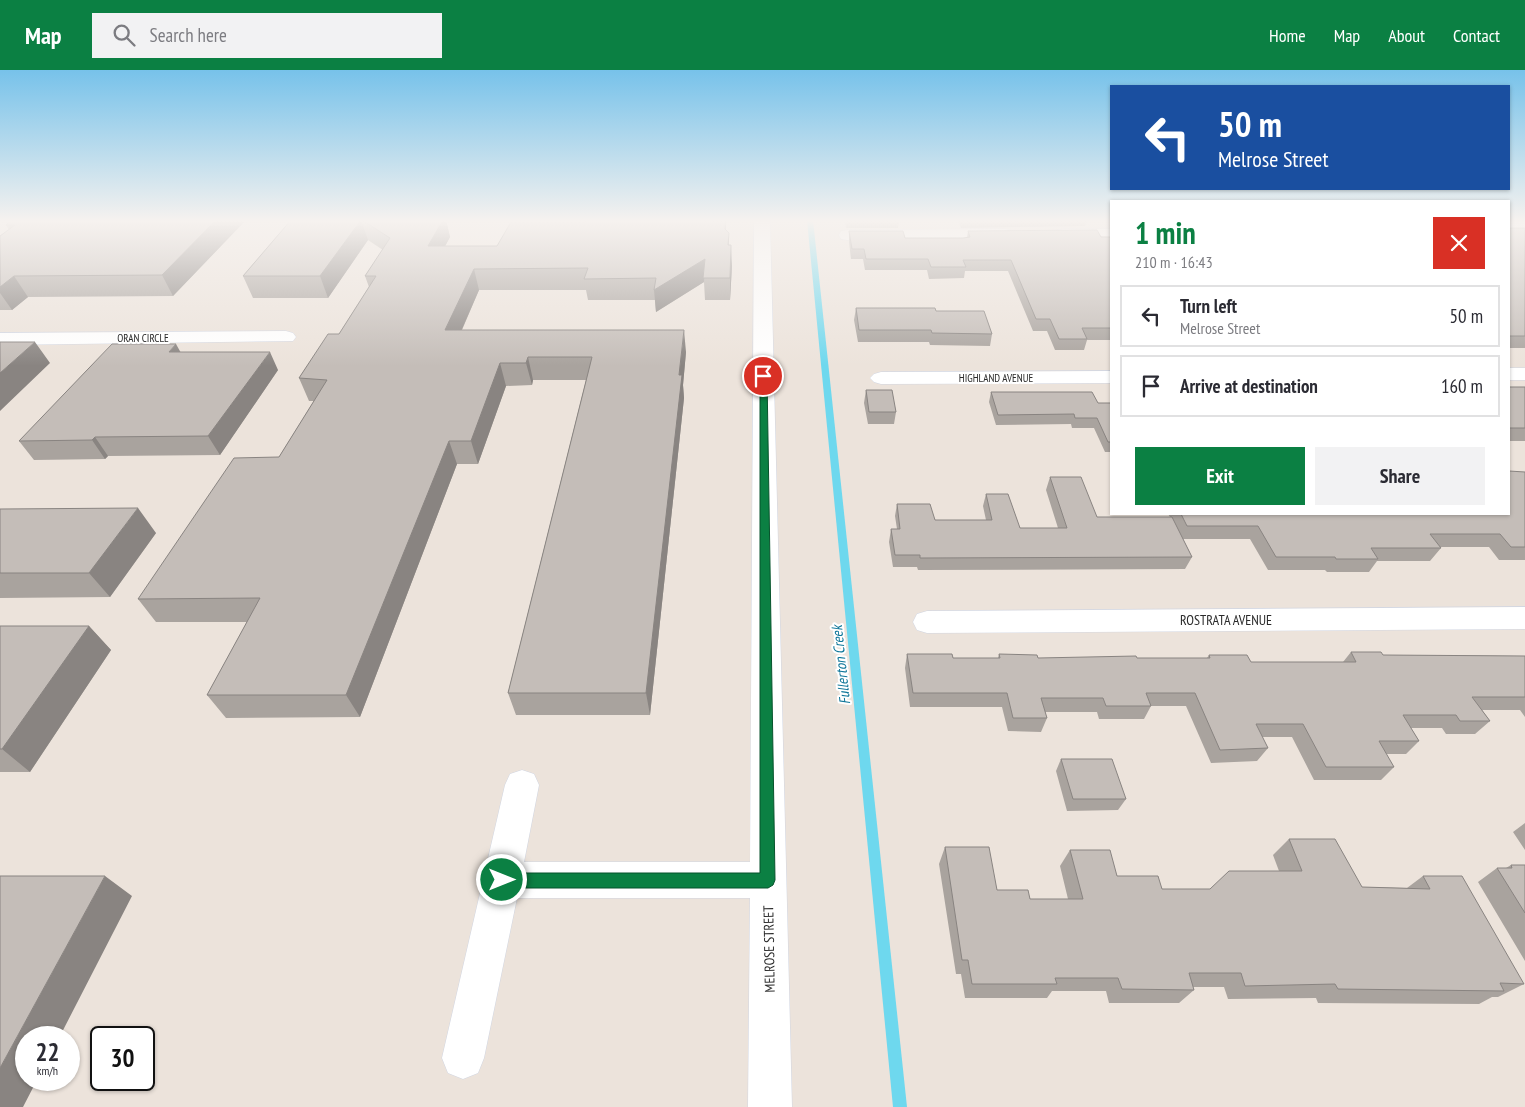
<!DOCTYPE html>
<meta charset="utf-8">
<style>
:root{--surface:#fff;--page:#f2f2f3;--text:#2b2b33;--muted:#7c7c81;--line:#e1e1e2;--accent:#0b8043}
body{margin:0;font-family:"PT Sans Narrow",sans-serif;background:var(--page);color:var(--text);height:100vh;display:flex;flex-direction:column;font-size:19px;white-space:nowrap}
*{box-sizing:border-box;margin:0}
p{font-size:16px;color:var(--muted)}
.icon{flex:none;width:28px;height:28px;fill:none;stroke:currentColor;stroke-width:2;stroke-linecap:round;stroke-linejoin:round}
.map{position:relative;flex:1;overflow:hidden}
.drawer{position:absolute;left:1110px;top:130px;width:400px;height:315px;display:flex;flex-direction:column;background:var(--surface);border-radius:0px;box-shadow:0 1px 4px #0004}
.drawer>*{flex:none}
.top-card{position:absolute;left:1110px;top:15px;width:400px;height:105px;border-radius:0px;box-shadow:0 1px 4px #0004;background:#1a4fa0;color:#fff;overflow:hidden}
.speed{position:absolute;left:15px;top:956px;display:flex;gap:10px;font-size:25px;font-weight:700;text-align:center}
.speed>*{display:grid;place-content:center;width:65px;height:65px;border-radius:50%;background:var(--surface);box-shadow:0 1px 4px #0004;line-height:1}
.speed small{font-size:12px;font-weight:400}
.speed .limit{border:2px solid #111;border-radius:8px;background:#fff;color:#111}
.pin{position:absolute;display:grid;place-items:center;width:42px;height:42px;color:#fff;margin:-21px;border:2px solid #fff;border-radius:50%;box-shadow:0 1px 5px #0007}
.me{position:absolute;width:55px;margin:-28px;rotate:90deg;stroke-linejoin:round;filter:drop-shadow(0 0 4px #0008)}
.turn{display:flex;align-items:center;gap:18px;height:105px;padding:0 25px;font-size:22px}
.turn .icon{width:65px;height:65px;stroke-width:2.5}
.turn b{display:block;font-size:35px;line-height:42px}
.round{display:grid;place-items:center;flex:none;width:52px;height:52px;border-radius:0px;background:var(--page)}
.summary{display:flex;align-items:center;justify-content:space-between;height:85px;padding:0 25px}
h1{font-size:30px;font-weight:600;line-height:38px;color:var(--accent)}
.button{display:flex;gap:10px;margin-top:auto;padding:10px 25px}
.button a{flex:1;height:58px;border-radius:0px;background:var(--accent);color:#fff;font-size:20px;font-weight:600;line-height:58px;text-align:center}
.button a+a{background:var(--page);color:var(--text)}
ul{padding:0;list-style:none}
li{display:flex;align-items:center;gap:15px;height:62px;margin:0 10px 8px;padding:0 15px;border:2px solid var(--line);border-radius:0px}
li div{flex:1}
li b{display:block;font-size:19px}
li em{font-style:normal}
header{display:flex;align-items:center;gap:30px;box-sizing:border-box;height:70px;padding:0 25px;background:var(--accent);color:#fff}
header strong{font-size:24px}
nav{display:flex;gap:28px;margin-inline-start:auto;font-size:18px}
.search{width:350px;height:45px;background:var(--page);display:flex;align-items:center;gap:12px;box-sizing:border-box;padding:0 18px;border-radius:0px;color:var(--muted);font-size:19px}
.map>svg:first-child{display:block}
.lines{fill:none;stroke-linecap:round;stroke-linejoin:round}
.stream{fill:#6ed8ee;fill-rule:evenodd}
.minor-casing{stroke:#d1d6e2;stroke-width:1}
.minor{fill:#fff;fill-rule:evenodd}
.wall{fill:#a9a39e}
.shaded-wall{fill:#898481}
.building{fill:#c4bdb8;stroke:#898481}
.route{fill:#0b8043;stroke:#07532c}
.labels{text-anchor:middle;stroke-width:4;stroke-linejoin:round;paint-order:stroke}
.far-street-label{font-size:11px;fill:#2a2a2a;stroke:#fff}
.street-label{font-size:14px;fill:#2a2a2a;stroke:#fff}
.water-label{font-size:15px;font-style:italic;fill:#0e7699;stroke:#fff}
</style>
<header>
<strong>Map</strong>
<div class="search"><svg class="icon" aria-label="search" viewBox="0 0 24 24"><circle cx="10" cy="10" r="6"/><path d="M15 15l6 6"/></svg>Search here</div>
<nav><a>Home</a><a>Map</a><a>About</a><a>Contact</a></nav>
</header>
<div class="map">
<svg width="1525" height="1037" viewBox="0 0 1525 1037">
<rect width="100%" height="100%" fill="#ece3db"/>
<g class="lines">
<path class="stream" d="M 807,150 L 813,150 L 907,1037 L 893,1037 Z"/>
<g class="minor-casing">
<path id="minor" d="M 754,150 L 770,150 L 792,1037 L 748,1037 L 750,828 L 517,828 L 484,988 L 478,1003 L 463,1009 L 448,1003 L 442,988 L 505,715 L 510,704 L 522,700 L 534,704 L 539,715 L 524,792 L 750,792 Z
M 1509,151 L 1525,151 L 1525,161 L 1509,161 Z
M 1005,159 L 1011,160 L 1013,164 L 1011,168 L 847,170 L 841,169 L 839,165 L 841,161 L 847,160 Z
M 1063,159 L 1111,159 L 1111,169 L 1057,168 L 1055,164 L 1057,160 Z
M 286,261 L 293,263 L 296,267 L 293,271 L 0,275 L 0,263 Z
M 1509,298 L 1525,298 L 1525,310 L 1509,310 Z
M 1111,301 L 1111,313 L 881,314 L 874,312 L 870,308 L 874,304 L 881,302 Z
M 1525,537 L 1525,559 L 927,563 L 917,560 L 913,552 L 917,544 L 927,541 Z"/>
</g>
<use href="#minor" class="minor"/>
</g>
<path class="wall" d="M 12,150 L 446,150 L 450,167 L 445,176 L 497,176 L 726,151 L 726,160 L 729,163 L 729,175 L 732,196 L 730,230 L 705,230 L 704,212 L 656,242 L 655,230 L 588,230 L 586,220 L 479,220 L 462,260 L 686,282 L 683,315 L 684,328 L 650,645 L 516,645 L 508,623 L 586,310 L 533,310 L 532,315 L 506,316 L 478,394 L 457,394 L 360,647 L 226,648 L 207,625 L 247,552 L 156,552 L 138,529 L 279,387 L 314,331 L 309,331 L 299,308 L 339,264 L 369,217 L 365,206 L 383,180 L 368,170 L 328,228 L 253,228 L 243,206 L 291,150 L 245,151 L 173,226 L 28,227 L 12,240 L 0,240 L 0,166 L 9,160 L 6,155 Z
M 845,150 L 899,150 L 898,158 L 846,158 Z
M 958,150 L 1087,150 L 1085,156 L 961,158 Z
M 1509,158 L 1525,158 L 1525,278 L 1509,278 Z
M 849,161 L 905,168 L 967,168 L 968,161 L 1111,167 L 1111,270 L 1087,270 L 1084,280 L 1055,280 L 1047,261 L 1033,261 L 1008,201 L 965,201 L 964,208 L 929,209 L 927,200 L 865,200 L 863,189 L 851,189 L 849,172 Z
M 856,238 L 936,241 L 992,264 L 990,276 L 930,275 L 929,272 L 858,272 L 854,250 Z
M 180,282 L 278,300 L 220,385 L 108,386 L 105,389 L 34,390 L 19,371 Z
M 1509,317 L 1525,317 L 1525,371 L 1509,371 Z
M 866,320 L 896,342 L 894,354 L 868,354 L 864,333 Z
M 991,322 L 1098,333 L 1111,333 L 1111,382 L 1105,382 L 1094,358 L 1072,358 L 1071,354 L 996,355 L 989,332 Z
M 1525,402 L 1525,490 L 1499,490 L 1489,477 L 1440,477 L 1441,478 L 1430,491 L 1377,491 L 1369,502 L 1327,502 L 1325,500 L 1268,500 L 1250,469 L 1183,469 L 1192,487 L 1185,499 L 918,500 L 917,497 L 893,497 L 889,472 L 891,459 L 897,459 L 895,446 L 897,434 L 935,450 L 986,450 L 983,436 L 986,424 L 1020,458 L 1058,458 L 1046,420 L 1050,407 L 1097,447 L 1170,447 L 1168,444 L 1509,444 Z
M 0,439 L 156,463 L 110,527 L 0,528 Z
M 0,556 L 89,556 L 111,580 L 30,702 L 0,702 Z
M 1351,582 L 1383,585 L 1525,586 L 1525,647 L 1520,640 L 1482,640 L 1490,651 L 1475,664 L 1446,664 L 1442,658 L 1411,658 L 1419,671 L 1406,684 L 1386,684 L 1394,697 L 1381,710 L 1314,710 L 1292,667 L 1262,667 L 1268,678 L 1257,691 L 1211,693 L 1186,636 L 1151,636 L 1144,649 L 1099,649 L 1097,642 L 1045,642 L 1047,648 L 1041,662 L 1008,661 L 1002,637 L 910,637 L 905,598 L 907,584 L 953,588 L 998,588 L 999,584 L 1038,588 L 1207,588 L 1209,585 L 1251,592 L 1343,592 Z
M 1061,689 L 1126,729 L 1118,740 L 1067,741 L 1056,701 Z
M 1525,753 L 1525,780 L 1513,762 Z
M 1289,769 L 1362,817 L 1407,818 L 1423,806 L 1524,914 L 1498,927 L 1492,927 L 1479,934 L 1318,933 L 1316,928 L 1228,929 L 1224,917 L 1193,917 L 1194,920 L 1179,933 L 1109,933 L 1106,921 L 1052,921 L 1047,928 L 965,928 L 961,904 L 956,904 L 939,794 L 945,777 L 997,820 L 1030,829 L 1068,829 L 1060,796 L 1070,780 L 1117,806 L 1162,819 L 1210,819 L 1279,801 L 1273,785 Z
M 1511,795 L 1525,795 L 1525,891 L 1478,812 L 1497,798 L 1506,798 Z"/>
<path class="shaded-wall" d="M 216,150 L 245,151 L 173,226 L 162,205 Z
M 361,150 L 368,170 L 328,228 L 320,206 Z
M 443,150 L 446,150 L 450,167 L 434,197 L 428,176 Z
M 731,175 L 732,196 L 730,230 L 730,208 Z
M 705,189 L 704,212 L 656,242 L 654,220 Z
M 474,199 L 479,220 L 452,282 L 445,260 Z
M 14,206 L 28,227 L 12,240 L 0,223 L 0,217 Z
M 684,260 L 686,282 L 683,315 L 684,328 L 650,645 L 646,623 Z
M 35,272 L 50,293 L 0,341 L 0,303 Z
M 176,274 L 186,292 L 169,282 Z
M 270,282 L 278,300 L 220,385 L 208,366 Z
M 528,287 L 533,310 L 532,315 L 526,293 Z
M 500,293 L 506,316 L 478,394 L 471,371 Z
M 95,367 L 108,386 L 105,389 L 92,370 Z
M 449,371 L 457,394 L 360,647 L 346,625 Z
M 138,438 L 156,463 L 110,527 L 89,503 Z
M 89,556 L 111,580 L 30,702 L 2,679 Z
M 105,806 L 132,826 L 59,968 L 26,968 L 26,1010 L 37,1010 L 23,1037 L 0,1037 L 0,998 Z"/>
<path class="building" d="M 12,150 L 216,150 L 162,205 L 14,206 L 0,217 L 0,166 L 15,155 L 6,155 Z
M 291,150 L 361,150 L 320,206 L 243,206 Z
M 362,150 L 443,150 L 428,176 L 497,176 L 511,152 L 586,152 L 587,150 L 726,151 L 725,159 L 729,163 L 728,175 L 731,175 L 730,208 L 703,208 L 705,189 L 654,220 L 656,208 L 584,209 L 588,198 L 474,199 L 445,260 L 684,260 L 679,305 L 682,305 L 646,623 L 508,623 L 592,287 L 528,287 L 526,293 L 500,293 L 471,371 L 449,371 L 346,625 L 207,625 L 260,528 L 138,529 L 234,388 L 279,387 L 327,310 L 299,308 L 328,264 L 339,264 L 376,206 L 365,206 L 390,168 Z
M 1509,158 L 1525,158 L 1525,266 L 1509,266 Z
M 1097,160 L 1101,167 L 1111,167 L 1111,258 L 1082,258 L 1087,269 L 1059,269 L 1050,249 L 1036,249 L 1011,190 L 963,190 L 966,197 L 931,197 L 928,189 L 866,189 L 864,179 L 852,179 L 849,161 L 903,161 L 905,168 L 963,168 L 970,167 L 968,161 Z
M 856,238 L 935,238 L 936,241 L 984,241 L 992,264 L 932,263 L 931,260 L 859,260 Z
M 0,272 L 35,272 L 0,303 Z
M 112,274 L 176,274 L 169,282 L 270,282 L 208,366 L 95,367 L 92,370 L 19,371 Z
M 1509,317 L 1525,317 L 1525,358 L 1509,358 Z
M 866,320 L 892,320 L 896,342 L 869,342 Z
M 991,322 L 1092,322 L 1098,333 L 1111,333 L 1111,372 L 1108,372 L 1097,348 L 1075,348 L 1074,344 L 998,345 Z
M 1509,401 L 1525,402 L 1525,477 L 1511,477 L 1500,464 L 1430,464 L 1441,478 L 1371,478 L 1378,489 L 1336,489 L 1335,487 L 1276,487 L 1258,456 L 1187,456 L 1181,444 L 1509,444 Z
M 1050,407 L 1081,407 L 1097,447 L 1172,447 L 1192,487 L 920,488 L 920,485 L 895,485 L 891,459 L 900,459 L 897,434 L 930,434 L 935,450 L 992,450 L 986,424 L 1008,424 L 1020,458 L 1067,458 Z
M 138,438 L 89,503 L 0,503 L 0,439 Z
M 0,556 L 89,556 L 2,679 L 0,679 Z
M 1351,582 L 1381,582 L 1383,585 L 1525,586 L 1525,627 L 1472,627 L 1490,651 L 1460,651 L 1456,645 L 1403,645 L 1419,671 L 1379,671 L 1394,697 L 1326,697 L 1303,654 L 1256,654 L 1268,678 L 1220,680 L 1195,623 L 1146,623 L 1151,636 L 1106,636 L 1103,628 L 1041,628 L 1047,648 L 1013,648 L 1007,623 L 913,623 L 907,584 L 952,584 L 953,588 L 1000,588 L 999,584 L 1037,585 L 1038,588 L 1136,586 L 1137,588 L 1210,588 L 1209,585 L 1247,585 L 1251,592 L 1356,592 Z
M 1061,689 L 1112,689 L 1126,729 L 1073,729 Z
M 1289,769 L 1335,769 L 1362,817 L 1430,819 L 1423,806 L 1462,806 L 1524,914 L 1500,913 L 1504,921 L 1338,919 L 1335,914 L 1245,916 L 1241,903 L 1189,903 L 1194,920 L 1122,919 L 1118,908 L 1055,908 L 1057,914 L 972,914 L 968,890 L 962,890 L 945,777 L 989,777 L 997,820 L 1028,820 L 1030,829 L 1083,829 L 1070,780 L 1110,780 L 1117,806 L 1158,806 L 1162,819 L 1210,819 L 1229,801 L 1302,801 Z
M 1511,795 L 1525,795 L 1525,843 L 1497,798 L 1512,798 Z
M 0,806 L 105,806 L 0,998 Z"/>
<linearGradient id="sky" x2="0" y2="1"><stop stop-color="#77c2ea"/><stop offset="0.51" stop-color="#f6f2ef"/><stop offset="1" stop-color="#f6f2ef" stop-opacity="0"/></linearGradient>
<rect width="1525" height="296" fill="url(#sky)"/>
<path class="route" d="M 760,304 L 767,306 L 775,810 L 773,815 L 768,818 L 502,818 L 497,815 L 494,810 L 497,805 L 502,803 L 760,803 Z"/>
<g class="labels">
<g class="far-street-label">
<text x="143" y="272">ORAN CIRCLE</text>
<text x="996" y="312">HIGHLAND AVENUE</text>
</g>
<g class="street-label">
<text x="1226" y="555">ROSTRATA AVENUE</text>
<text transform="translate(769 879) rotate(-91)" y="5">MELROSE STREET</text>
</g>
<g class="water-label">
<text transform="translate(841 595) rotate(-96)" y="5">Fullerton Creek</text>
</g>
</g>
</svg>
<div class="speed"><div>22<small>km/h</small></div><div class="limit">30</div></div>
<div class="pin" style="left:763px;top:306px;background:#d93025"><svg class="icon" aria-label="arrive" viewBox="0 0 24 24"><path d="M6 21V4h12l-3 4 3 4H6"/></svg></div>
<svg class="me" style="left:502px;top:810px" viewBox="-20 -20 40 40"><circle r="17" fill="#0b8043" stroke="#fff" stroke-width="3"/><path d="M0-11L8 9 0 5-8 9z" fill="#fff"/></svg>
<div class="top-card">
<div class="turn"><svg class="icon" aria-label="left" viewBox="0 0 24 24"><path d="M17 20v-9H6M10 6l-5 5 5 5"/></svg><div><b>50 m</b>Melrose Street</div></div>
</div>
<section class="drawer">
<div class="summary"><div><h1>1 min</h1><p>210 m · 16:43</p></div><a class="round" style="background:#d93025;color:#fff"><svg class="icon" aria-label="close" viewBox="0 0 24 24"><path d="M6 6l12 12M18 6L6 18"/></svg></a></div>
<ul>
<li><svg class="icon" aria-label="left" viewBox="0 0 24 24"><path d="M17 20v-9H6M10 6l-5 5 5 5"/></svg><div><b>Turn left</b><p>Melrose Street</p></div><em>50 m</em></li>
<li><svg class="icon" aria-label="arrive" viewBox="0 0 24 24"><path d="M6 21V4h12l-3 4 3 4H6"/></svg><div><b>Arrive at destination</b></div><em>160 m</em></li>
</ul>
<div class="button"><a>Exit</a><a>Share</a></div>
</section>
</div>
